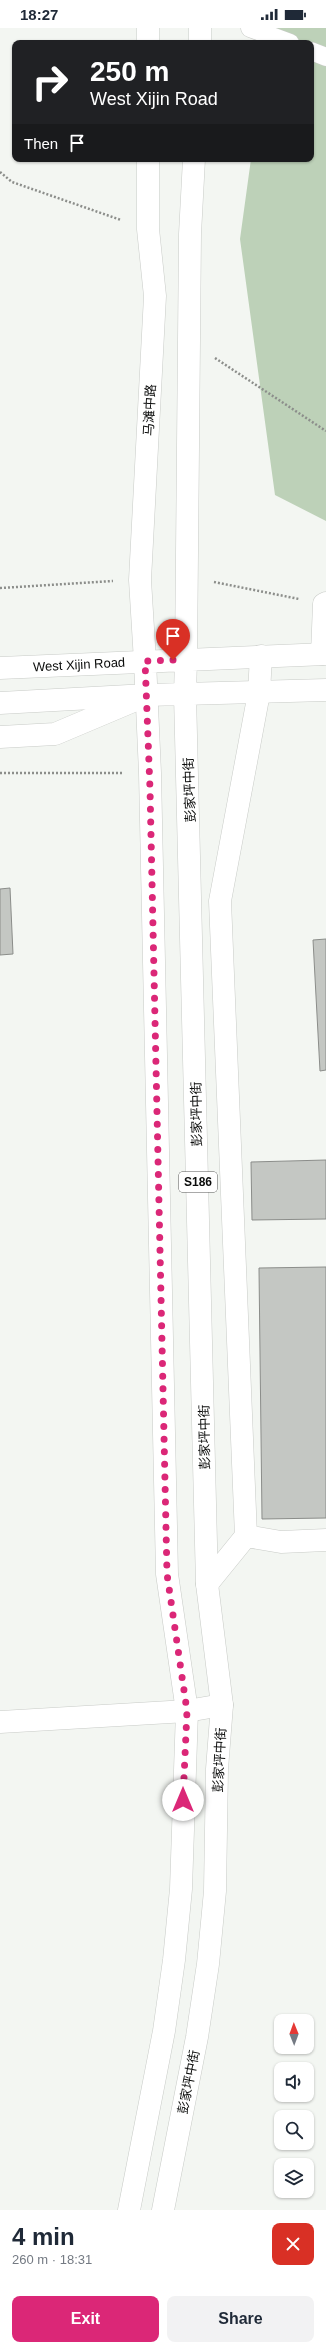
<!DOCTYPE html>
<meta charset="utf-8">
<style>
:root{--surface:#fff;--page:#f2f2f3;--text:#1f2937;--muted:#747a83;--accent:#db2777}
body{margin:0;font-family:Helvetica,"Noto Sans SC",sans-serif;background:var(--page);color:var(--text);height:100vh;display:flex;flex-direction:column;font-size:15px;white-space:nowrap}
*{box-sizing:border-box;margin:0}
p{font-size:13px;color:var(--muted)}
.icon{flex:none;width:22px;height:22px;fill:none;stroke:currentColor;stroke-width:2;stroke-linecap:round;stroke-linejoin:round}
.map{position:relative;height:2182px;overflow:hidden}
.side{display:flex;flex-direction:column;background:var(--surface);flex:1}
.side>*{flex:none}
.top-card{position:absolute;left:12px;top:12px;width:302px;height:122px;border-radius:8px;box-shadow:0 1px 3px #0004;background:#202124;color:#fff;overflow:hidden}
.needle{width:26px;rotate:359deg}
.controls{position:absolute;left:274px;top:1986px;display:grid;gap:8px}
.controls a{display:grid;place-items:center;width:40px;height:40px;border-radius:8px;background:var(--surface);box-shadow:0 1px 3px #0004;font-size:20px}
.pin{position:absolute;display:grid;place-items:center;width:34px;height:34px;color:#fff;margin:-41px -17px;border-radius:50% 50% 50% 0;rotate:-45deg;box-shadow:0 0 4px #0007}
.pin .icon{rotate:45deg}
.me{position:absolute;width:44px;margin:-22px;rotate:0deg;stroke-linejoin:round;filter:drop-shadow(0 0 3px #0008)}
.turn{display:flex;align-items:center;gap:14px;height:84px;padding:0 12px;font-size:18px}
.turn .icon{width:52px;height:52px;stroke-width:2.5}
.turn b{display:block;font-size:28px;line-height:34px}
.then{display:flex;align-items:center;height:38px;padding:0 12px;background:#0003;gap:8px;font-size:15px}
.round{display:grid;place-items:center;flex:none;width:42px;height:42px;border-radius:8px;background:var(--page)}
.head{display:flex;align-items:center;justify-content:space-between;height:68px;padding:0 12px}
h1{font-size:24px;font-weight:600;line-height:30px}
.primary-button{display:flex;gap:8px;margin-top:auto;padding:8px 12px}
.primary-button a{flex:1;height:46px;border-radius:8px;background:var(--accent);color:#fff;font-size:16px;font-weight:600;line-height:46px;text-align:center}
.primary-button a+a{background:var(--page);color:var(--text)}
.status{display:flex;justify-content:space-between;align-items:center;height:28px;padding:0 20px;background:var(--surface);direction:ltr}
.status svg{height:11px;fill:currentColor}
.map>svg:first-child{display:block}
.green{fill:#bdd1b8}
.building{fill:#c4c7c3;stroke:#8b8d8a}
.lines{fill:none;stroke-linecap:round;stroke-linejoin:round}
.pedestrian-casing{stroke:#c8cbc7;stroke-width:19}
.minor-casing{stroke:#c8cbc7;stroke-width:23}
.secondary-casing{stroke:#c8cbc7;stroke-width:23}
.primary-casing{stroke:#c8cbc7;stroke-width:23}
.path{stroke:#8c8e8b;stroke-width:2.5;stroke-dasharray:2 2;stroke-linecap:butt}
.pedestrian{stroke:#fff;stroke-width:18}
.minor{stroke:#fff;stroke-width:22}
.secondary{stroke:#fff;stroke-width:22}
.primary{stroke:#fff;stroke-width:22}
.route{stroke:#db2777;stroke-width:7;stroke-dasharray:0 12.6}
.labels{text-anchor:middle;stroke-width:4;stroke-linejoin:round;paint-order:stroke}
.shield{fill:#fff;stroke:#545554;stroke-width:1}
.shield-label{font-size:12px;font-weight:bold;fill:#0b0c0b}
.street-label{font-size:13px;fill:#0b0c0b;stroke:#fff}
</style>
<div class="status"><b>18:27</b><svg viewBox="0 0 49 12"><path d="M0 12V9h3v3zM5 12V6h3v6zM10 12V3h3v9zM15 12V0h3v12zM26 1h20v11H26zM47 4h2v5h-2z"/></svg></div>
<div class="map">
<svg width="326" height="2182" viewBox="0 0 326 2182">
<rect width="100%" height="100%" fill="#f3f6f2"/>
<path class="green" d="M 268,0 L 326,0 L 326,493 L 275,467 L 240,211 L 251,131 L 311,131 L 311,15 L 266,15 Z"/>
<path class="building" d="M 10,860 L 13,926 L 0,927 L 0,861 Z
M 326,911 L 326,1042 L 320,1043 L 313,912 Z
M 326,1132 L 326,1191 L 252,1192 L 251,1134 Z
M 326,1239 L 326,1490 L 262,1491 L 259,1240 Z"/>
<g class="lines">
<g class="pedestrian-casing">
<path id="pedestrian" d="M 250,0 L 290,15
M 311,23 L 326,29"/>
</g>
<g class="minor-casing">
<path id="minor" d="M 322,626 L 324,576 L 326,575
M 0,709 L 55,706 L 145,668
M 246,1508 L 281,1514 L 326,1512
M 207,1556 L 246,1508 L 220,873 L 259,665 L 261,628
M 0,1694 L 187,1683 L 222,1677"/>
</g>
<g class="secondary-casing">
<path id="secondary" d="M 148,15 L 148,0
M 200,15 L 200,0
M 186,631 L 190,206 L 194,131
M 145,633 L 140,552 L 155,268 L 148,201 L 148,131"/>
</g>
<g class="primary-casing">
<path id="primary" d="M 0,640 L 326,626
M 0,675 L 147,667 L 326,662
M 129,2182 L 164,2003 L 174,1932 L 181,1861 L 187,1683 L 167,1546 L 150,745 L 145,633
M 163,2182 L 197,2009 L 208,1936 L 215,1863 L 217,1741 L 222,1677 L 207,1556 L 185,667 L 186,631"/>
</g>
<path class="path" d="M 0,144 L 12,154 L 121,192
M 215,330 L 326,403
M 214,554 L 299,571
M 0,560 L 113,553
M 0,745 L 124,745"/>
<use href="#pedestrian" class="pedestrian"/>
<use href="#minor" class="minor"/>
<use href="#secondary" class="secondary"/>
<use href="#primary" class="primary"/>
</g>
<g class="lines">
<path class="route" d="M 173,632 L 145,633 L 150,761 L 167,1546 L 187,1683 L 183,1772"/>
</g>
<g class="labels">
<rect class="shield" x="179" y="1144" width="38" height="20" rx="3"/>
<g class="shield-label">
<text x="198" y="1158">S186</text>
</g>
<g class="street-label">
<text transform="translate(149 382) rotate(-87)" y="5">马滩中路</text>
<text transform="translate(79 636) rotate(-3)" y="5">West Xijin Road</text>
<text transform="translate(189 762) rotate(-92)" y="5">彭家坪中街</text>
<text transform="translate(196 1086) rotate(-91)" y="5">彭家坪中街</text>
<text transform="translate(204 1409) rotate(-91)" y="5">彭家坪中街</text>
<text transform="translate(219 1732) rotate(-87)" y="5">彭家坪中街</text>
<text transform="translate(188 2054) rotate(-79)" y="5">彭家坪中街</text>
</g>
</g>
</svg>
<div class="controls">
<a><svg class="needle" viewBox="-14 -14 28 28"><path d="M0-13l5 13h-10z" fill="#e53935"/><path d="M0 13l5-13h-10z" fill="#747a83"/></svg></a>
<a><svg class="icon" aria-label="sound" viewBox="0 0 24 24"><path d="M4 9h4l5-4v14l-5-4H4zM17 9q2 3 0 6"/></svg></a>
<a><svg class="icon" aria-label="search" viewBox="0 0 24 24"><circle cx="10" cy="10" r="6"/><path d="M15 15l6 6"/></svg></a>
<a><svg class="icon" aria-label="layers" viewBox="0 0 24 24"><path d="M12 4l9 5-9 5-9-5zM3 14l9 5 9-5"/></svg></a>
</div>
<div class="pin" style="left:173px;top:632px;background:#d93025"><svg class="icon" aria-label="arrive" viewBox="0 0 24 24"><path d="M6 21V4h12l-3 4 3 4H6"/></svg></div>
<svg class="me" style="left:183px;top:1772px" viewBox="-20 -20 40 40"><circle r="19" fill="#fff"/><path d="M0-13L10 11 0 6-10 11z" fill="#db2777"/></svg>
<div class="top-card">
<div class="turn"><svg class="icon" aria-label="right" viewBox="0 0 24 24"><path d="M7 20v-9h11M14 6l5 5-5 5"/></svg><div><b>250 m</b>West Xijin Road</div></div>
<div class="then">Then<svg class="icon" aria-label="arrive" viewBox="0 0 24 24"><path d="M6 21V4h12l-3 4 3 4H6"/></svg></div>
</div>
</div>
<section class="side">
<div class="head"><div><h1>4 min</h1><p>260 m · 18:31</p></div><a class="round" style="background:#d93025;color:#fff"><svg class="icon" aria-label="close" viewBox="0 0 24 24"><path d="M6 6l12 12M18 6L6 18"/></svg></a></div>
<div class="primary-button"><a>Exit</a><a>Share</a></div>
</section>
